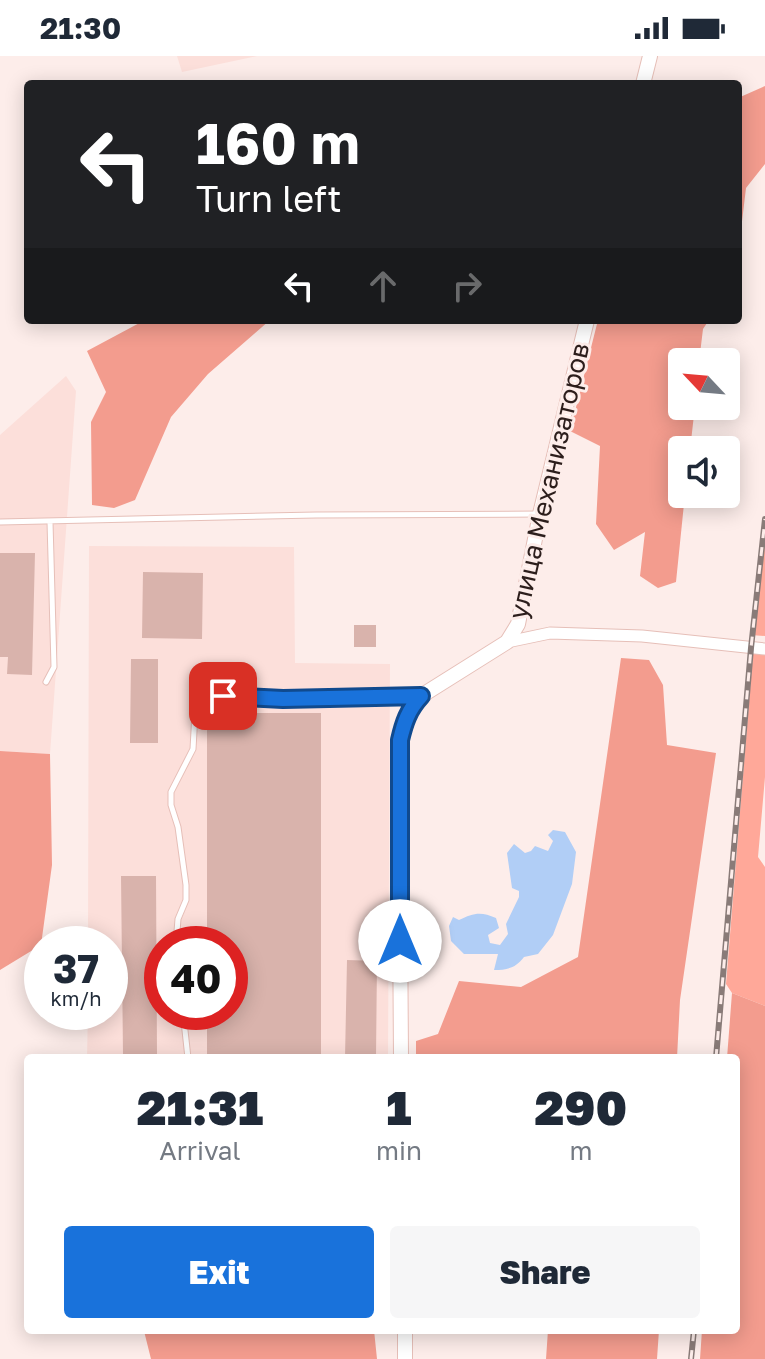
<!DOCTYPE html>
<meta charset="utf-8">
<style>
:root{--surface:#fff;--page:#f6f6f7;--text:#1f2937;--muted:#747a83;--accent:#1972db}
body{margin:0;font-family:"Golos Text",sans-serif;background:var(--page);color:var(--text);height:100vh;display:flex;flex-direction:column;font-size:30px;white-space:nowrap}
*{box-sizing:border-box;margin:0}
p{font-size:26px;color:var(--muted)}
.icon{flex:none;width:44px;height:44px;fill:none;stroke:currentColor;stroke-width:2;stroke-linecap:round;stroke-linejoin:round}
.map{position:relative;flex:1;overflow:hidden}
.sheet{position:absolute;left:24px;top:998px;width:716px;height:280px;display:flex;flex-direction:column;background:var(--surface);border-radius:8px;box-shadow:0 4px 20px #0003}
.sheet>*{flex:none}
.hud{position:absolute;left:24px;top:24px;width:718px;height:244px;border-radius:8px;box-shadow:0 4px 20px #0003;background:#202124;color:#fff;overflow:hidden}
.needle{width:52px;rotate:296deg}
.tools{position:absolute;left:668px;top:292px;display:grid;gap:16px}
.tools a{display:grid;place-items:center;width:72px;height:72px;border-radius:8px;background:var(--surface);box-shadow:0 4px 20px #0003;font-size:40px}
.speed{position:absolute;left:24px;top:870px;display:flex;gap:16px;font-size:40px;font-weight:700;text-align:center}
.speed>*{display:grid;place-content:center;width:104px;height:104px;border-radius:50%;background:var(--surface);box-shadow:0 4px 20px #0003;line-height:1}
.speed small{font-size:20px;font-weight:400}
.speed .limit{border:12px solid #d22;background:#fff;color:#111}
.pin{position:absolute;display:grid;place-items:center;width:68px;height:68px;color:#fff;margin:-34px;border-radius:16px;box-shadow:0 4px 12px #0006}
.me{position:absolute;width:88px;margin:-44px;rotate:0deg;stroke-linejoin:round;filter:drop-shadow(0 0 6px #0008)}
.turn{display:flex;align-items:center;gap:28px;height:168px;padding:0 40px;font-size:36px}
.turn .icon{width:104px;height:104px;stroke-width:2.5}
.turn b{display:block;font-size:56px;line-height:68px}
.lanes{display:flex;align-items:center;height:76px;padding:0 40px;background:#0003;justify-content:center;gap:40px;direction:ltr}
.lanes .off{opacity:.35}
.eta{display:flex;justify-content:space-evenly;align-items:center;height:136px;text-align:center}
.eta b{font-size:48px;font-weight:800;line-height:56px}
.primary-button{display:flex;gap:16px;margin-top:auto;padding:16px 40px}
.primary-button a{flex:1;height:92px;border-radius:8px;background:var(--accent);color:#fff;font-size:32px;font-weight:800;line-height:92px;text-align:center}
.primary-button a+a{background:var(--page);color:var(--text)}
.status{display:flex;justify-content:space-between;align-items:center;height:56px;padding:0 40px;background:var(--surface);direction:ltr}
.status svg{height:22px;fill:currentColor}
.map>svg:first-child{display:block}
.built{fill:#fcdfda;fill-rule:evenodd}
.green{fill:#ffa899}
.forest{fill:#f39c8e}
.water{fill:#b1cef6}
.building{fill:#d9b3ac}
.lines{fill:none;stroke-linecap:round;stroke-linejoin:round}
.lane-casing{stroke:#e6bfb8;stroke-width:7}
.street-casing{stroke:#e6bfb8;stroke-width:13}
.secondary-casing{stroke:#e6bfb8;stroke-width:16}
.lane{stroke:#fff;stroke-width:5}
.street{stroke:#fff;stroke-width:11}
.secondary{stroke:#fff;stroke-width:14}
.rail-casing{stroke:#897b78;stroke-width:6}
.rail{stroke:#fdedea;stroke-width:3;stroke-dasharray:9;stroke-linecap:butt}
.route-casing{stroke:#104a8e;stroke-width:20}
.route{stroke:#1972db;stroke-width:14}
.labels{text-anchor:middle;stroke-width:6;stroke-linejoin:round;paint-order:stroke}
.street-label{font-size:26px;fill:#2c1e1c;stroke:#fdedea}
</style>
<div class="status"><b>21:30</b><svg viewBox="0 0 49 12"><path d="M0 12V9h3v3zM5 12V6h3v6zM10 12V3h3v9zM15 12V0h3v12zM26 1h20v11H26zM47 4h2v5h-2z"/></svg></div>
<div class="map">
<svg width="765" height="1303" viewBox="0 0 765 1303">
<rect width="100%" height="100%" fill="#fdedea"/>
<path class="built" d="M 177,0 L 257,0 L 182,16 Z
M 66,320 L 76,335 L 50,698 L 0,695 L 0,379 Z
M 89,490 L 294,491 L 295,607 L 390,608 L 388,1002 L 87,1002 L 88,956 L 110,956 L 110,888 L 88,888 ZM 162,888 L 230,888 L 230,956 L 162,956 Z"/>
<path class="green" d="M 765,487 L 765,580 L 750,579 Z
M 753,597 L 765,599 L 765,721 L 758,801 L 765,811 L 765,950 L 732,937 L 726,928 Z"/>
<path class="forest" d="M 765,30 L 765,108 L 746,132 L 738,199 L 738,42 Z
M 145,264 L 270,264 L 208,318 L 171,361 L 135,444 L 114,452 L 92,449 L 91,366 L 106,336 L 87,295 Z
M 598,264 L 709,264 L 703,273 L 699,306 L 682,306 L 682,350 L 695,350 L 690,394 L 682,394 L 682,438 L 685,438 L 676,526 L 658,532 L 640,520 L 645,476 L 614,494 L 596,468 L 600,390 L 570,375 Z
M 621,602 L 649,604 L 663,629 L 667,689 L 716,697 L 680,944 L 677,1002 L 416,1002 L 416,985 L 438,978 L 459,925 L 521,931 L 578,901 Z
M 0,695 L 50,698 L 52,809 L 41,889 L 0,914 Z
M 732,937 L 765,950 L 765,1303 L 700,1303 L 702,1274 L 736,1274 L 736,1002 L 727,1002 Z
M 374,1274 L 377,1303 L 151,1303 L 144,1275 Z
M 548,1274 L 659,1274 L 657,1303 L 546,1303 Z"/>
<path class="water" d="M 553,774 L 565,776 L 576,796 L 572,828 L 553,879 L 538,898 L 524,901 C 516,912 507,914 494,914 L 498,898 L 464,898 L 451,885 L 449,870 L 453,861 L 459,864 C 473,857 481,855 496,862 L 499,872 L 488,879 L 490,887 L 500,889 L 508,878 L 506,868 L 519,841 L 519,835 L 512,832 L 507,797 L 514,788 L 525,797 L 531,795 L 535,790 L 548,795 L 553,785 L 548,779 Z"/>
<path class="building" d="M 0,497 L 35,497 L 32,619 L 7,618 L 8,601 L 0,601 Z
M 143,516 L 203,517 L 202,583 L 142,582 Z
M 354,569 L 376,569 L 376,591 L 354,591 Z
M 131,603 L 158,603 L 158,687 L 130,687 Z
M 207,657 L 321,657 L 321,1002 L 207,1002 L 207,956 L 230,956 L 230,888 L 207,888 Z
M 121,820 L 156,820 L 157,998 L 123,998 Z
M 347,904 L 377,905 L 376,1002 L 345,1002 Z"/>
<g class="lines">
<g class="lane-casing">
<path id="lane" d="M 0,466 L 316,459 L 539,458
M 46,626 L 54,611 L 50,466
M 176,888 L 178,863 L 186,844 L 186,829 L 178,771 L 171,749 L 171,736 L 193,693 L 195,657 L 202,650 L 223,640 L 283,643 L 417,640
M 183,956 L 188,1002"/>
</g>
<g class="street-casing">
<path id="street" d="M 507,586 L 550,577 L 642,580 L 765,593"/>
</g>
<g class="secondary-casing">
<path id="secondary" d="M 643,28 L 650,0
M 401,1002 L 399,708 C 401,682 403,660 421,640 L 507,586 L 518,568 L 540,458 L 587,264
M 405,1303 L 405,1274"/>
</g>
<use href="#lane" class="lane"/>
<use href="#street" class="street"/>
<use href="#secondary" class="secondary"/>
<g class="rail-casing">
<path id="rail" d="M 716,1002 L 751,592 L 765,463
M 691,1303 L 694,1274"/>
</g>
<use href="#rail" class="rail"/>
</g>
<g class="lines">
<g class="route-casing">
<path id="route" d="M 223,640 L 283,643 L 421,640 C 408,654 404,667 400,684 L 400,885"/>
</g>
<use href="#route" class="route"/>
</g>
<g class="labels">
<g class="street-label">
<text transform="translate(549 425) rotate(-77)" y="9">улица Механизаторов</text>
</g>
</g>
</svg>
<div class="tools">
<a><svg class="needle" viewBox="-14 -14 28 28"><path d="M0-13l5 13h-10z" fill="#e53935"/><path d="M0 13l5-13h-10z" fill="#747a83"/></svg></a>
<a><svg class="icon" aria-label="sound" viewBox="0 0 24 24"><path d="M4 9h4l5-4v14l-5-4H4zM17 9q2 3 0 6"/></svg></a>
</div>
<div class="speed"><div>37<small>km/h</small></div><div class="limit">40</div></div>
<div class="pin" style="left:223px;top:640px;background:#d93025"><svg class="icon" aria-label="arrive" viewBox="0 0 24 24"><path d="M6 21V4h12l-3 4 3 4H6"/></svg></div>
<svg class="me" style="left:400px;top:885px" viewBox="-20 -20 40 40"><circle r="19" fill="#fff"/><path d="M0-13L10 11 0 6-10 11z" fill="#1972db"/></svg>
<div class="hud">
<div class="turn"><svg class="icon" aria-label="left" viewBox="0 0 24 24"><path d="M17 20v-9H6M10 6l-5 5 5 5"/></svg><div><b>160 m</b>Turn left</div></div>
<div class="lanes"><svg class="icon" aria-label="left" viewBox="0 0 24 24"><path d="M17 20v-9H6M10 6l-5 5 5 5"/></svg><svg class="icon off" aria-label="ahead" viewBox="0 0 24 24"><path d="M12 20V5M6 11l6-6 6 6"/></svg><svg class="icon off" aria-label="right" viewBox="0 0 24 24"><path d="M7 20v-9h11M14 6l5 5-5 5"/></svg></div>
</div>
<section class="sheet">
<div class="eta">
<div><b>21:31</b><p>Arrival</p></div>
<div><b>1</b><p>min</p></div>
<div><b>290</b><p>m</p></div>
</div>
<div class="primary-button"><a>Exit</a><a>Share</a></div>
</section>
</div>
